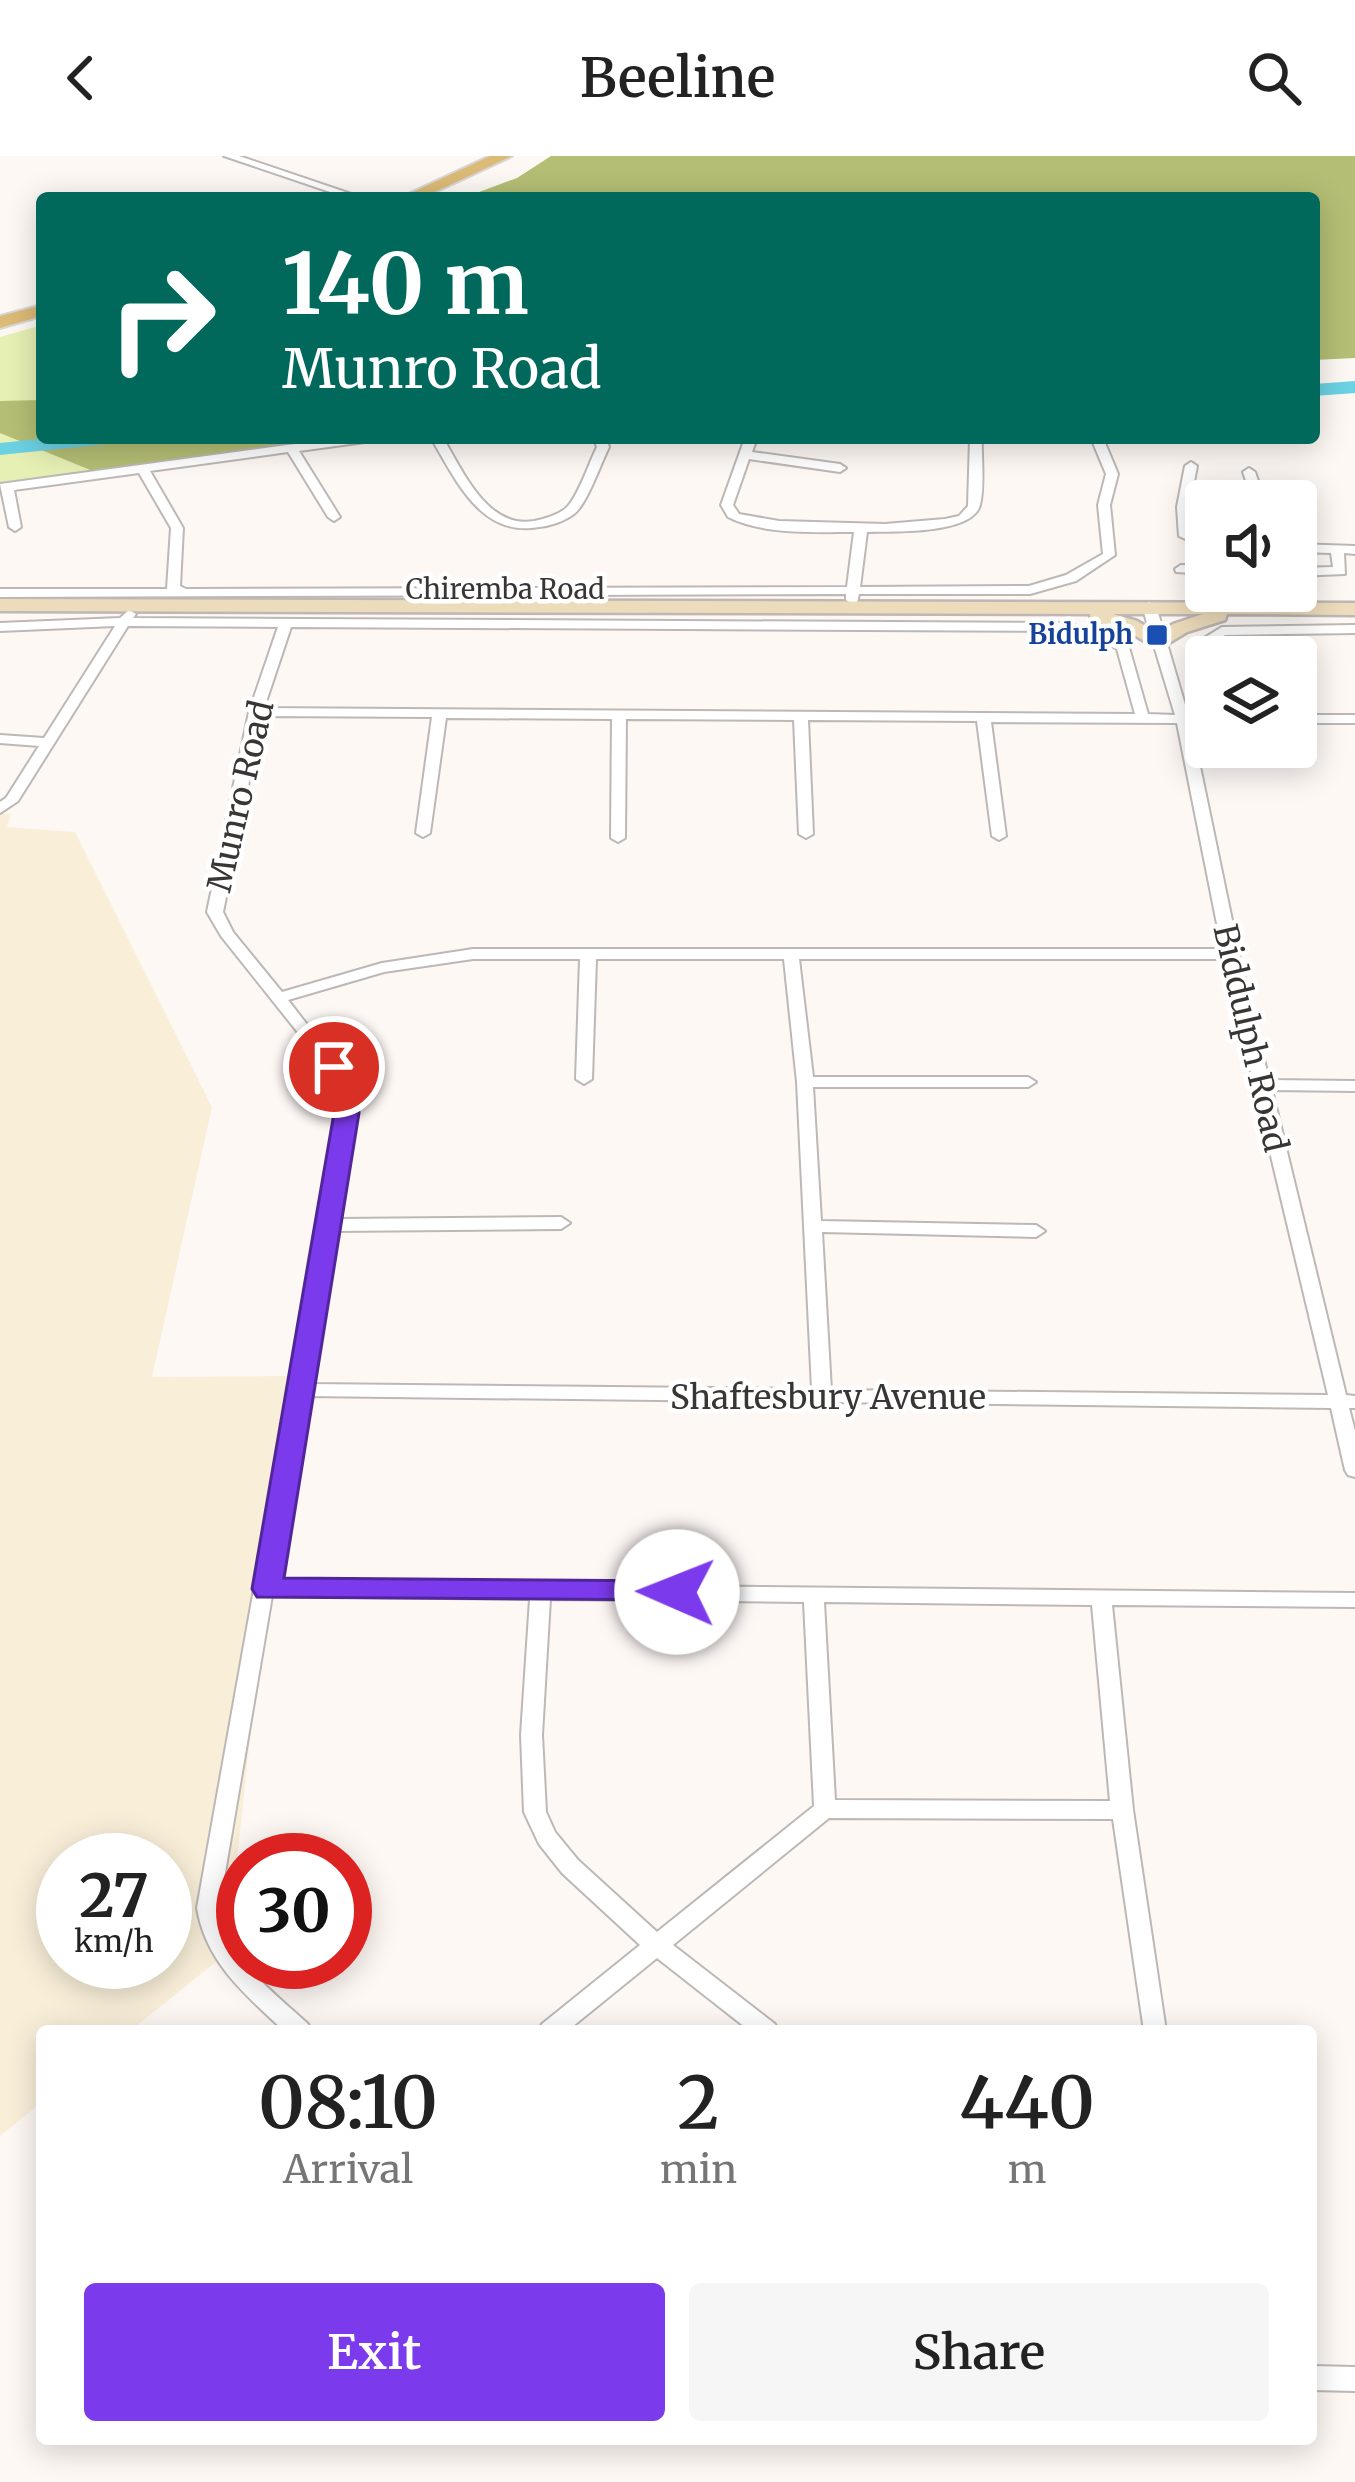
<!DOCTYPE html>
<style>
:root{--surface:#fff;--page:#f6f6f6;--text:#222;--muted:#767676;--accent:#7c3aed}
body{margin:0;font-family:Merriweather,serif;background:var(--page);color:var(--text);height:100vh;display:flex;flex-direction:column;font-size:45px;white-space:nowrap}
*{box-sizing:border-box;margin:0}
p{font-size:39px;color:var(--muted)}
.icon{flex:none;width:66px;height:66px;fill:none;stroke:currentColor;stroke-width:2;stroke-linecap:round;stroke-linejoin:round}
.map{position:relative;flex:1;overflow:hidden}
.panel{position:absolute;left:36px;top:1869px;width:1281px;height:420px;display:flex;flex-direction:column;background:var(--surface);border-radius:12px;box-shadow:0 6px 30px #0003}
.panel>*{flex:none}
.hud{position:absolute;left:36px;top:36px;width:1284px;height:252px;border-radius:12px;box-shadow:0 6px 30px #0003;background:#00695c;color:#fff;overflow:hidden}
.controls{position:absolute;left:1185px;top:324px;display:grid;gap:24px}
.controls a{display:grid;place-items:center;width:132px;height:132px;border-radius:12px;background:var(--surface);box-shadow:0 6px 30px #0003;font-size:60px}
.speed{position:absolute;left:36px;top:1677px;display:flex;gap:24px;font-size:60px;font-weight:700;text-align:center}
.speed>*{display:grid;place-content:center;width:156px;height:156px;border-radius:50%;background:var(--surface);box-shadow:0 6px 30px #0003;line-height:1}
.speed small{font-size:30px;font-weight:400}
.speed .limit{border:18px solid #d22;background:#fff;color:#111}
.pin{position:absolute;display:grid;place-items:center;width:102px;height:102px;color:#fff;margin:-51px;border:6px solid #fff;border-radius:50%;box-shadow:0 3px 12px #0007}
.me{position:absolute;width:132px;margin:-66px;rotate:271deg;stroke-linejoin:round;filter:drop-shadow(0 0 9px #0008)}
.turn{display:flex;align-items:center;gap:42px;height:252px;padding:0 48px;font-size:54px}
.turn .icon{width:156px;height:156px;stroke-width:2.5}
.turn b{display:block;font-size:84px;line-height:102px}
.eta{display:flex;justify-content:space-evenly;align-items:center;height:204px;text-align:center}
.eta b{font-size:72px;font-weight:600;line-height:84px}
.button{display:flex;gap:24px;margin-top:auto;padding:24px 48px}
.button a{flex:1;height:138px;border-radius:12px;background:var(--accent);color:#fff;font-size:48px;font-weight:600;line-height:138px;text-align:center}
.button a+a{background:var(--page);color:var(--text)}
header{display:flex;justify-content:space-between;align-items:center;height:156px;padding:0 48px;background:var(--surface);font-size:54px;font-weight:600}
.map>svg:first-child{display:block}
.industrial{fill:#f9efd9;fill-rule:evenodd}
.green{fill:#e6f0b4}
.forest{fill:#b4be74}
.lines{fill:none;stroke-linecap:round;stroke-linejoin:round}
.river{fill:#6bd1e3;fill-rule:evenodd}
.minor-casing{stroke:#bdb8b5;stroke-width:4}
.secondary-casing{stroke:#bdb8b5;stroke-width:5}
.primary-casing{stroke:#d7d7d7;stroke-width:4}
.minor{fill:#fff;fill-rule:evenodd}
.secondary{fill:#eddcbb;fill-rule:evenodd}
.primary{fill:#dcba77;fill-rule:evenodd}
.route{fill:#7c3aed;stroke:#51269a;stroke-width:3}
.transit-dot{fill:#1a4fb4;stroke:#fff;stroke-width:4.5}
.labels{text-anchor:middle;stroke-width:9;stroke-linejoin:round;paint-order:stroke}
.far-street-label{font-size:27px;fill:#383635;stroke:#fff}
.far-transit-label{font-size:27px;font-weight:bold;fill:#164399;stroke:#fff;text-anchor:end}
.street-label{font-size:33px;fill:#383635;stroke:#fff}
</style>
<header><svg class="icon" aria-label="back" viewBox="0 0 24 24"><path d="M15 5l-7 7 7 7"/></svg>Beeline<svg class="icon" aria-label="search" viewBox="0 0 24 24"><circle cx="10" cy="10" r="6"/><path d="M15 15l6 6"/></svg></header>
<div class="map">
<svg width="1355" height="2326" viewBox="0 0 1355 2326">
<rect width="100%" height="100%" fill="#fef8f5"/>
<path class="industrial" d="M 0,658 L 11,658 L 7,671 L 75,676 L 212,951 L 152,1221 L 289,1220 L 227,1797 L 130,1875 L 42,1875 L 42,1946 L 0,1980 ZM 63,1704 L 165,1704 L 165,1806 L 63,1806 Z"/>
<path class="green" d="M 42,169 L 42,282 L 348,282 L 0,330 L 0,181 Z"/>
<path class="forest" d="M 551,0 L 1355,0 L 1355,202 L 1314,204 L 1314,42 L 463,42 L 517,22 Z
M 42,244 L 42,282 L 348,282 L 100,318 L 0,277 L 0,245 Z"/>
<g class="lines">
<path class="river" d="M 1355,225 L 1355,237 L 1314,240 L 1314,228 Z
M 49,282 L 117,282 L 107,288 L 0,299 L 0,287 Z"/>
<g class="minor-casing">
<path id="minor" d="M 224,0 L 239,0 L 363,42 L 348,42 Z
M 339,282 L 371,282 L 365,286 L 299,295 L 340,361 L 334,365 L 328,361 L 288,296 L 150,315 L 183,372 L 180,430 L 186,433 L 847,431 L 854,376 C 815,376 763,379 728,361 L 721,349 L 745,282 L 757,282 L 752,296 L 840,308 L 846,312 L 840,316 L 749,303 L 733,349 L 739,358 L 779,365 L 885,368 L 945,363 L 959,360 L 968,350 L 970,282 L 982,282 C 981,302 985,329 980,349 C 972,379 893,375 867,376 L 860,431 L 1029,430 L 1066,419 L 1103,398 L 1098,349 L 1106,318 L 1091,282 L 1103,282 L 1118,318 L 1110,349 L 1115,399 L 1076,425 L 1030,438 L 859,438 L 857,447 L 852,448 L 846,444 L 846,438 L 0,441 L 0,433 L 167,433 L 171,372 L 139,317 L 14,334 L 21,371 L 15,375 L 9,371 L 0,328 Z
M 431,282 L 443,282 C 463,315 487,373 534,365 C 544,363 561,358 568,350 C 579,338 589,307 597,291 L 594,282 L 606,282 L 609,291 C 601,307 587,348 574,358 C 565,365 550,370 539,371 C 481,382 456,324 431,282 Z
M 1191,306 L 1197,310 L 1189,351 L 1191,378 L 1206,384 L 1206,393 L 1179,380 L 1177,351 L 1185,310 Z
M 1249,312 L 1255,316 L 1265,345 L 1253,345 L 1243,316 Z
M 1296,388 L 1355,390 L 1355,398 L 1344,397 L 1345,418 L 1296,420 L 1296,412 L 1333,411 L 1331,397 L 1296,396 Z
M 1181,409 L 1206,410 L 1206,418 L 1176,416 L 1175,413 Z
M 1149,446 L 1156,450 L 1188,559 L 1206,559 L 1206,567 L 1191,567 L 1239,798 L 1269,924 L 1355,925 L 1355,935 L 1272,934 L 1346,1239 L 1355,1240 L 1355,1252 L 1349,1252 L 1355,1275 L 1355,1321 L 1348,1319 L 1345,1314 L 1331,1252 L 307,1240 L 275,1426 L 1355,1437 L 1355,1451 L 1112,1449 L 1133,1654 L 1166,1875 L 1144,1875 L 1113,1663 L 829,1662 L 673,1789 L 775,1868 L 778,1875 L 750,1875 L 657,1802 L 567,1875 L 539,1875 L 542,1868 L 640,1789 L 562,1717 L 539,1688 L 524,1656 L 521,1579 L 530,1443 L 272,1440 L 219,1752 C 228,1804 271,1834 308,1868 L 311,1875 L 284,1875 C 246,1839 206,1807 197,1752 L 339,957 L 334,924 L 327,913 L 221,780 L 207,756 L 249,556 L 278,471 L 128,470 L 18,645 L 0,657 L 0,646 L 6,642 L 39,590 L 0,587 L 0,579 L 44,582 L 115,470 L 0,475 L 0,467 L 120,462 L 129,454 L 136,458 L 133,462 L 1066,467 L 1110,477 L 1128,488 L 1148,558 L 1175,559 L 1142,450 ZM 291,471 L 1066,475 L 1101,483 L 1117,493 L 1135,558 L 264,552 ZM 262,560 L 432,561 L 416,677 L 423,681 L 430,677 L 446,562 L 612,563 L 611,682 L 618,686 L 625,682 L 626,563 L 794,564 L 799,678 L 806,682 L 813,678 L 808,564 L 977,565 L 992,680 L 999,684 L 1006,680 L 991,566 L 1177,567 L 1222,793 L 473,793 L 382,807 L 282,836 L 233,776 L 223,756 ZM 473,803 L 580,803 L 576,923 L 584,928 L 592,923 L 596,803 L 784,803 L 797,926 L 812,1233 L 309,1228 L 335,1075 L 561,1073 L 570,1067 L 561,1061 L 337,1063 L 355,957 L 350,924 L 288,844 L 384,816 ZM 799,803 L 1224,803 L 1328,1239 L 831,1234 L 822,1076 L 1036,1081 L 1045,1075 L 1036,1069 L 821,1065 L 813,931 L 1028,931 L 1036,926 L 1028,921 L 813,921 ZM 550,1443 L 804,1446 L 814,1650 L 657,1776 L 578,1704 L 555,1676 L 546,1656 L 542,1579 ZM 824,1446 L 1092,1449 L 1110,1645 L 835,1644 Z
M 1355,469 L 1355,477 L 1225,479 L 1205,491 L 1208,501 L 1206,524 L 1199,520 L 1191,490 L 1222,471 Z
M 1296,559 L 1355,559 L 1355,567 L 1296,567 Z
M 1311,2210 L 1355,2211 L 1355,2235 L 1311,2234 Z"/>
</g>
<g class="secondary-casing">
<path id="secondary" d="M 0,443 L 1355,447 L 1355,459 L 1227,458 L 1225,464 L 1187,476 L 1159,493 L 1123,473 L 1091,464 L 1090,458 L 0,455 ZM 1113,458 L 1203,458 L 1173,468 L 1159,478 L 1137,465 Z"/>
</g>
<g class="primary-casing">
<path id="primary" d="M 490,0 L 512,0 L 422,42 L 400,42 Z
M 42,149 L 42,160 L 0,172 L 0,160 Z"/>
</g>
<use href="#minor" class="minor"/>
<use href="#secondary" class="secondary"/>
<use href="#primary" class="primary"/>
</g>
<path class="route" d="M 334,903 L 342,906 L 357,934 L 359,957 L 284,1422 L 677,1425 L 692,1436 L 688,1444 L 257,1441 L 252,1433 L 334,957 L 332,934 L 321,911 Z"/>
<rect class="transit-dot" x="1145" y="467" width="24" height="24" rx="6"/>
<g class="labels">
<g class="far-street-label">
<text x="505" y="443">Chiremba Road</text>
</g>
<g class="far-transit-label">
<text x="1133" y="488">Bidulph</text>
</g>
<g class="street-label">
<text transform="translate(240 640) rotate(-77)" y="12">Munro Road</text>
<text transform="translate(1251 882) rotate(77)" y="12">Biddulph Road</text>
<text x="828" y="1253">Shaftesbury Avenue</text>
</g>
</g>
</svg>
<div class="controls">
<a><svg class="icon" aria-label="sound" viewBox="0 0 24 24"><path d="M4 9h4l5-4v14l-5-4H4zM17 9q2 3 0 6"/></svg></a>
<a><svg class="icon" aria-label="layers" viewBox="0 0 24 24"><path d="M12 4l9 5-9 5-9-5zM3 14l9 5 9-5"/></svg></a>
</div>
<div class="speed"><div>27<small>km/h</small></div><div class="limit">30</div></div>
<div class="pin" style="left:334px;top:911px;background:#d93025"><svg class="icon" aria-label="arrive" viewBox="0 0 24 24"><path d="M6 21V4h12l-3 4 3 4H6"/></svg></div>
<svg class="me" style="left:677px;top:1436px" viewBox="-20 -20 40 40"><circle r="19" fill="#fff"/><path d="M0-13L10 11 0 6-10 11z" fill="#7c3aed"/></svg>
<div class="hud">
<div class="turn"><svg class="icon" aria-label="right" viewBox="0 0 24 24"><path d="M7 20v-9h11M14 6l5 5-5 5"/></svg><div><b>140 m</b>Munro Road</div></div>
</div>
<section class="panel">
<div class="eta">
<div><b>08:10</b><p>Arrival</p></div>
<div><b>2</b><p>min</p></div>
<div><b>440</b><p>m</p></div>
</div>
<div class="button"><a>Exit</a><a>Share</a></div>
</section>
</div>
